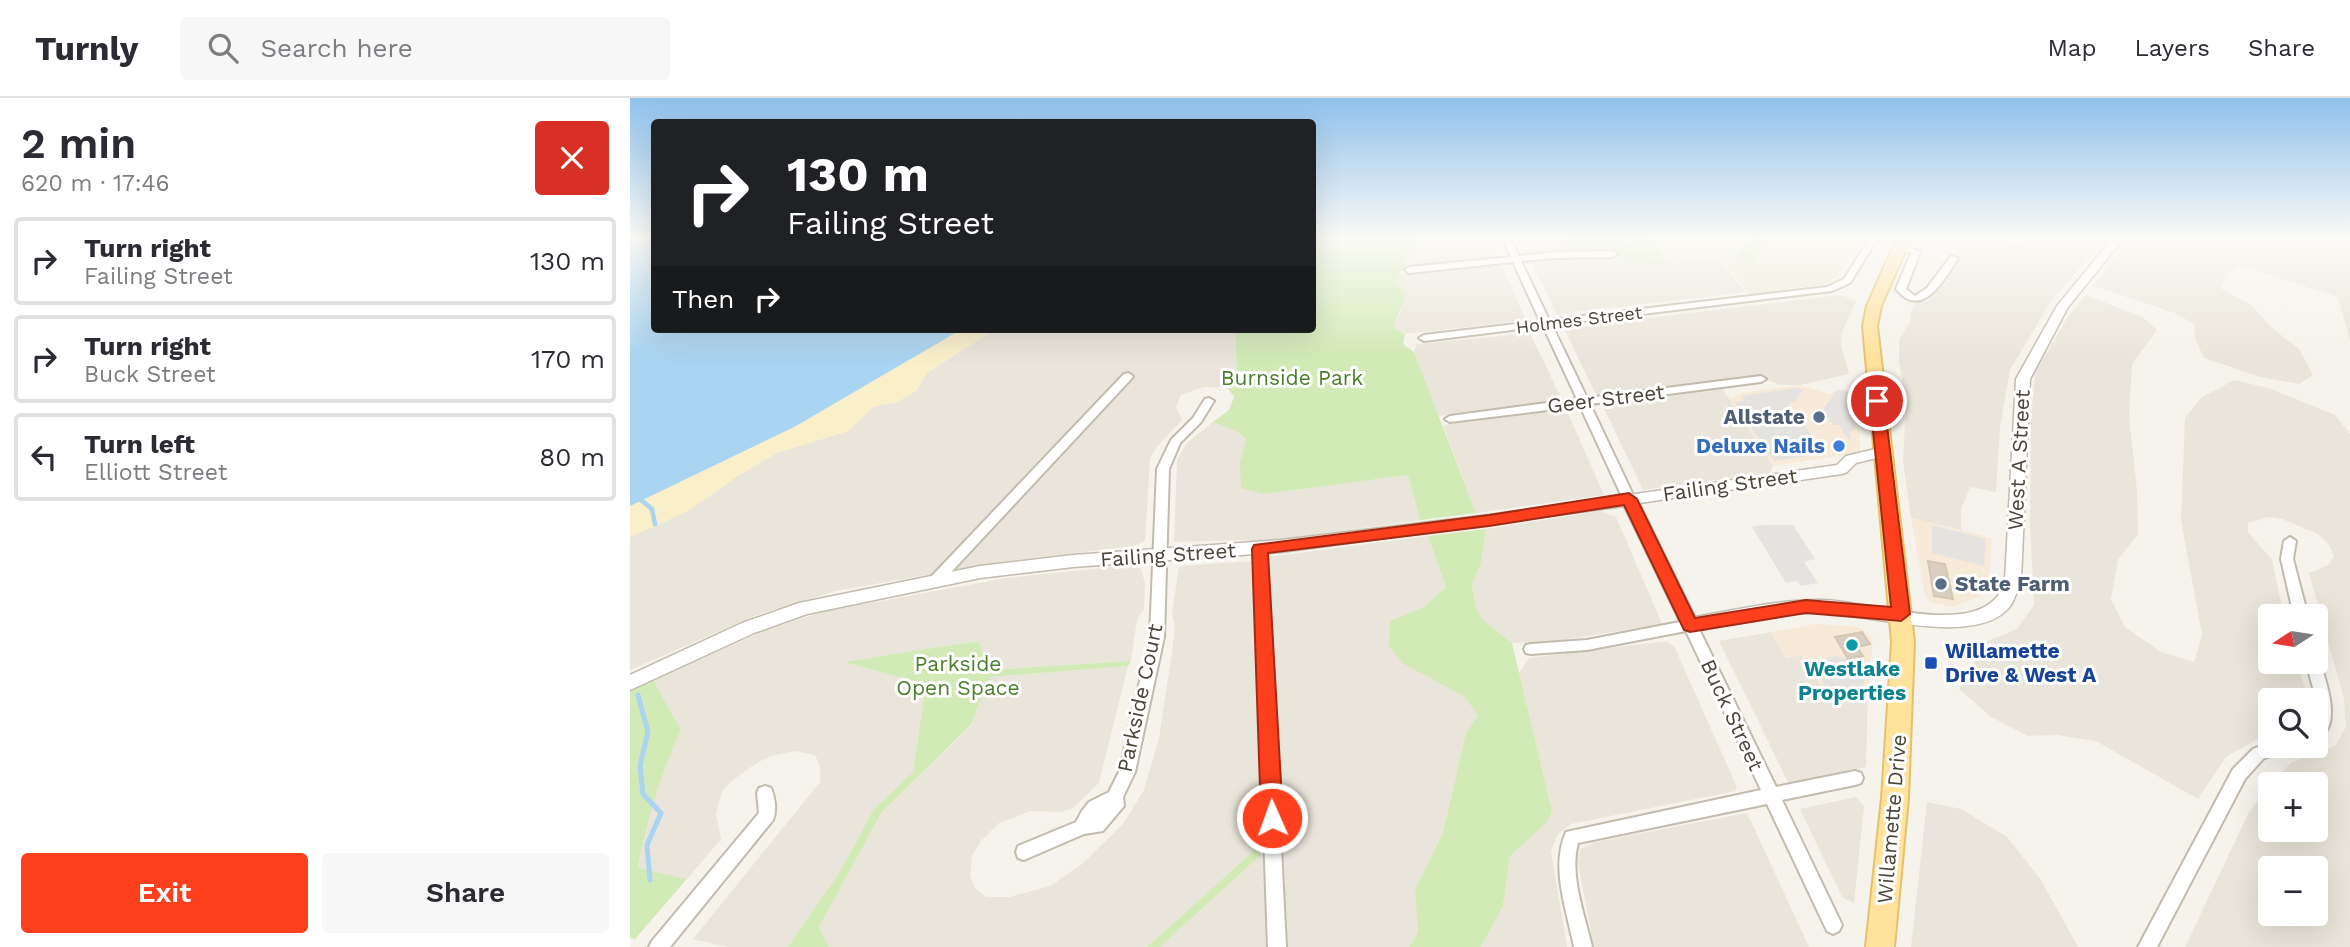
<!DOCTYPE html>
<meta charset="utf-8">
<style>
:root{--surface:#fff;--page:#f7f7f7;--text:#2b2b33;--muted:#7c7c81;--line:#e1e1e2;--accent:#fc3f1d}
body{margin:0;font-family:"Work Sans",sans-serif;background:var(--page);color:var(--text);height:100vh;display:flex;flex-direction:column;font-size:26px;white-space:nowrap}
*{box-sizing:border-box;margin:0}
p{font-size:23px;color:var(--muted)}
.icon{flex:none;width:38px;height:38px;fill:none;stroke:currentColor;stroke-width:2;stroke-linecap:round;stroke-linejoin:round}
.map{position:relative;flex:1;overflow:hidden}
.panel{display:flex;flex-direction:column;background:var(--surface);width:630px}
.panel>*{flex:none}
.hud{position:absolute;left:21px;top:21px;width:665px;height:214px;border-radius:7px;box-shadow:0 7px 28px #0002;background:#202124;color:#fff;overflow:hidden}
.needle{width:46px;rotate:258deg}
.fabs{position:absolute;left:1628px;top:506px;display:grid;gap:14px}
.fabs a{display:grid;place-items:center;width:70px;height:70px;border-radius:7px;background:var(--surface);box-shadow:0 7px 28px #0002;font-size:35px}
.pin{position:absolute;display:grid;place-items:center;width:60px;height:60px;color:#fff;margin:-30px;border:4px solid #fff;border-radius:50%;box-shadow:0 2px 7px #0007}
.me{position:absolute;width:77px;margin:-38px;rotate:358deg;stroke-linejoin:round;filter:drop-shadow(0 0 5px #0008)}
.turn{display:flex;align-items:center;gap:24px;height:147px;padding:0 21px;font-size:32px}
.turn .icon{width:91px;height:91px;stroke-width:2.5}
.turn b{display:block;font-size:49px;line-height:60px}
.then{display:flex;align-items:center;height:66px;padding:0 21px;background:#0003;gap:14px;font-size:26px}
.round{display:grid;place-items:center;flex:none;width:74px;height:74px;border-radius:7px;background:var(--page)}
.head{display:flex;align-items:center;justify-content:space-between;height:119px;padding:0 21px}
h1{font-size:42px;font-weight:600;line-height:52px}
.button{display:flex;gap:14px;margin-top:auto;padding:14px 21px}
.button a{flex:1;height:80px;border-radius:7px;background:var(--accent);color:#fff;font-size:28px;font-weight:600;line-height:80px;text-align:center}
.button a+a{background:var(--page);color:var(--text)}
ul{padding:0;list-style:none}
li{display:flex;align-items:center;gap:21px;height:88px;margin:0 14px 10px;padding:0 7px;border:4px solid var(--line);border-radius:7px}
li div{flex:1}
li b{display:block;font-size:26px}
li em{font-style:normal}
header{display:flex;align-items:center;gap:42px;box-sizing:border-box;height:98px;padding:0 35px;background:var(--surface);border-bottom:2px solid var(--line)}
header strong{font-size:33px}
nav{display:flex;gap:38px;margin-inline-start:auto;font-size:24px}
.search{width:490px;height:63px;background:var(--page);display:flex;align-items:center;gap:18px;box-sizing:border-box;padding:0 24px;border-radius:7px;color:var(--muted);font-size:26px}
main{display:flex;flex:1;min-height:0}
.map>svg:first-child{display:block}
.residential{fill:#eae5da;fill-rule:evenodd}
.commercial{fill:#f7ead8}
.education{fill:#efe8d6}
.green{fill:#d2eab5}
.sand{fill:#f9efc9}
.parking{fill:#e5e3e0}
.water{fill:#a9d4f2}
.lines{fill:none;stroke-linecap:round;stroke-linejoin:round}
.stream-far2{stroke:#a9d4f2;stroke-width:3.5}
.stream-far1{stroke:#a9d4f2;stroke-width:4.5}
.stream{stroke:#a9d4f2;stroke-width:5}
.building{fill:#d8cfc1;stroke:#d3c7b4;stroke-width:2}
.minor-casing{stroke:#c2bbae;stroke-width:4}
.tertiary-casing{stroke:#c2bbae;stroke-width:3}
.primary-casing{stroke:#e6c16a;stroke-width:4}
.minor{fill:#fff;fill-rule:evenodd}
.tertiary{fill:#fff;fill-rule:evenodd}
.primary{fill:#ffe39c;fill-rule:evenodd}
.route{fill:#fc3f1d;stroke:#a42913;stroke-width:2}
.service-dot{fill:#5c6f8a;stroke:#fff;stroke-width:2.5}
.shop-dot{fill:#3f7fe0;stroke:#fff;stroke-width:2.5}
.culture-dot{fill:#0f9aa8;stroke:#fff;stroke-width:2.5}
.transit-dot{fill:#1a4fb4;stroke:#fff;stroke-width:2.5}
.labels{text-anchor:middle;stroke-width:6;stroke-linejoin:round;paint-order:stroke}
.far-street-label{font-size:18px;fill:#4b4439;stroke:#fff}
.park-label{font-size:21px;fill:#4a7f2a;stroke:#fff}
.street-label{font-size:21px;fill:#4b4439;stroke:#fff}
.service-label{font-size:21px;font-weight:bold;fill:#4e5e75;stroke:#fff;text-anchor:end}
.shop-label{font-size:21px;font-weight:bold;fill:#366cbe;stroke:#fff;text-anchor:end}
.transit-label{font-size:21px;font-weight:bold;fill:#164399;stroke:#fff;text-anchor:start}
.culture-label{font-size:21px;font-weight:bold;fill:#0d838f;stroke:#fff}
</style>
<header>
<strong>Turnly</strong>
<div class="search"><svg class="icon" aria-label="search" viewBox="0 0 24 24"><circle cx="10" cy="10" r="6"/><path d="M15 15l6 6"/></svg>Search here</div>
<nav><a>Map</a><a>Layers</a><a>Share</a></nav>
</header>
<main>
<section class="panel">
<div class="head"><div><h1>2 min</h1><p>620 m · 17:46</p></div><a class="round" style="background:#d93025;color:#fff"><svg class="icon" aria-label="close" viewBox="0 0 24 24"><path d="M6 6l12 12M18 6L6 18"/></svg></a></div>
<ul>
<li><svg class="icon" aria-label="right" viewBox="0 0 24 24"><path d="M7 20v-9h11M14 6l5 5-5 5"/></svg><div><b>Turn right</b><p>Failing Street</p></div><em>130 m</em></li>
<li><svg class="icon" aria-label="right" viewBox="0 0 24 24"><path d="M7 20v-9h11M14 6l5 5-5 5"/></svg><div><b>Turn right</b><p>Buck Street</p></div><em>170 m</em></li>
<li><svg class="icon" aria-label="left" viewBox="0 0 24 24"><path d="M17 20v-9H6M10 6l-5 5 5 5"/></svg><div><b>Turn left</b><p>Elliott Street</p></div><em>80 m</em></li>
</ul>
<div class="button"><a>Exit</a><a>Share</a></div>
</section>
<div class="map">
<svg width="1720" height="849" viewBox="0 0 1720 849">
<rect width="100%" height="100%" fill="#f6f3ec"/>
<path class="residential" d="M 786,140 L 860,140 L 868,157 L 777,170 L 775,164 Z
M 888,140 L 935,140 L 940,155 L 896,157 Z
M 1330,140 L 1362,140 L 1380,145 L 1391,144 L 1395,140 L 1476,140 L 1421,203 L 1380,272 L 1370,329 L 1366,394 L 1340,389 L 1331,411 L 1331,432 L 1281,420 L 1273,363 L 1276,305 L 1269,264 L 1269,241 L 1280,224 L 1281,213 L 1286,204 L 1297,204 L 1315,185 L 1324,170 Z
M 1500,140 L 1720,140 L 1720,243 L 1708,199 L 1609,167 L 1599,175 L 1590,190 L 1621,207 L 1642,230 L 1669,251 L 1683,277 L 1669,286 L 1630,279 L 1574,260 L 1565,240 L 1564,226 L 1545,215 L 1463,188 Z
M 945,159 L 985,159 L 1017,167 L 1088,161 L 1116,194 L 927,216 L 900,162 Z
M 871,166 L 896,222 L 775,236 L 763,229 L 772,210 L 765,187 L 769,177 Z
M 1211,197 L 1226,203 L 1212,234 L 1211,247 L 1219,276 L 1170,287 L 1149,287 L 1130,279 L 966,297 L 934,230 Z
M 1456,197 L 1514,220 L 1527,232 L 1502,266 L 1499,318 L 1507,393 L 1508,436 L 1488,462 L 1481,501 L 1495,529 L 1531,554 L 1564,564 L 1572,537 L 1551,422 L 1555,320 L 1571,300 L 1604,282 L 1639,290 L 1705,317 L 1720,336 L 1720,849 L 1555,849 L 1619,714 L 1640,687 L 1640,732 L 1685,732 L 1685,686 L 1641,686 L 1662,664 L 1705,648 L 1716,629 L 1714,601 L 1679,475 L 1698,467 L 1704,458 L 1699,447 L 1688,436 L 1652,421 L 1638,419 L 1618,425 L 1618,434 L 1642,462 L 1654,518 L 1640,518 L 1640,564 L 1666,564 L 1677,596 L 1676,602 L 1640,602 L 1640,634 L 1596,659 L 1568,701 L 1466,643 L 1427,637 L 1398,638 L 1361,619 L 1329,591 L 1356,544 L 1387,531 L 1404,507 L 1400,424 L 1401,321 L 1405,275 L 1437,220 ZM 1640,770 L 1685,770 L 1685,816 L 1640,816 Z
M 365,231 L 514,231 L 529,236 L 537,231 L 605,231 L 607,273 L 600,288 L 598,290 L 574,289 L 551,297 L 546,309 L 552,322 L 525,351 L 520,361 L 515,443 L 503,448 L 370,464 L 205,493 L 127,517 L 0,572 L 0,439 L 58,413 L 109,377 L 147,355 L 218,333 L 244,308 L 268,304 L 297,275 Z
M 900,235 L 932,302 L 808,318 L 784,254 L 787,246 Z
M 1092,290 L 1143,368 L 1140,375 L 1013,392 L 971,304 Z
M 936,311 L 974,397 L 846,415 L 813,327 Z
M 583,324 L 606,333 L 616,342 L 610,364 L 634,396 L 778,377 L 790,422 L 631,444 L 613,442 L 544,444 L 547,362 L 557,345 Z
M 970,413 L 986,419 L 1032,526 L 927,543 L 882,545 L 853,522 L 846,511 L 842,487 L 851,465 L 856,431 Z
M 798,438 L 816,489 L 794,509 L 760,523 L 809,582 L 835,598 L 848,617 L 836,635 L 813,734 L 785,792 L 788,834 L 779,849 L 530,849 L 631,757 L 652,749 L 638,459 Z
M 623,463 L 630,747 L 517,849 L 199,849 L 189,829 L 252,714 L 341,628 L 360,579 L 498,568 L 469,685 L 443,710 L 431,714 L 401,713 L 369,725 L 351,743 L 342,758 L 340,778 L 345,790 L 356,799 L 380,799 L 420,788 L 452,766 L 493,726 L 514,692 L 529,640 L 541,561 L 545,528 L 542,516 L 549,468 Z
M 501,467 L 511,471 L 515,485 L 514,511 L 507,522 L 501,563 L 360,572 L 347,543 L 216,564 L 296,586 L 283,674 L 243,712 L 211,772 L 158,849 L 97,849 L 63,841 L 190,684 L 190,668 L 185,657 L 165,653 L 145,657 L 128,664 L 100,684 L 92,693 L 86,716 L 91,741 L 57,781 L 8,771 L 17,723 L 35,666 L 51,632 L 23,582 L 136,532 L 192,514 L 376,480 Z
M 1141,534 L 1156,560 L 1172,557 L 1193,591 L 1238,591 L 1236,669 L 1159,686 L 1089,543 Z
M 1037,543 L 1044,548 L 1106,687 L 1106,693 L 941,726 L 928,736 L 921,753 L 937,849 L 851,849 L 873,808 L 880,758 L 922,713 L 889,575 L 899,560 Z
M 1226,699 L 1234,708 L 1224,805 L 1212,799 L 1170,711 Z
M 1297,704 L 1331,711 L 1377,739 L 1411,782 L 1448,849 L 1281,849 Z
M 1117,715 L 1179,849 L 964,849 L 948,765 L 950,751 L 965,744 Z"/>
<path class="commercial" d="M 1170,287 L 1199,296 L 1210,291 L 1220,293 L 1227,301 L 1230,354 L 1143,368 L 1100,301 L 1111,295 Z
M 1281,420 L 1362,440 L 1359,485 L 1347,500 L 1322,509 L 1303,505 L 1295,498 Z
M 1185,526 L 1229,529 L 1243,540 L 1238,591 L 1193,591 L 1172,557 L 1156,560 L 1141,534 Z"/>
<path class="education" d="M 1019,140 L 1228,140 L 1213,172 L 1197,186 L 1120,196 L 1090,160 L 1037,166 Z"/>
<path class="green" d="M 683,140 L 786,140 L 775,164 L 777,170 L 771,173 L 765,186 L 772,191 L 775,200 L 763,229 L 775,236 L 773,246 L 784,254 L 846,415 L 790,422 L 778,377 L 634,396 L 611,390 L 610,364 L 616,341 L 606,333 L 583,324 L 599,312 L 604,299 L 598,290 L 607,273 L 605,231 L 682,231 Z
M 935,140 L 1019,140 L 1037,166 C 1021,167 994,167 983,153 L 940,155 Z
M 1121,140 L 1136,140 L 1121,168 L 1108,161 L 1111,147 L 1124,143 Z
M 856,431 L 851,465 L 842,487 L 846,511 L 853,522 L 882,545 L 922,713 L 916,725 L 880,758 L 873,808 L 851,849 L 779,849 L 788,834 L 785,792 L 813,734 L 836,635 L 848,617 L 834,598 L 772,565 L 759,548 L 760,523 L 794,509 L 816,489 L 798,438 Z
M 348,543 L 360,572 L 501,563 L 498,568 L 360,579 L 341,627 L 252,714 L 189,829 L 199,849 L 158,849 L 211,772 L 243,712 L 283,674 L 296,586 L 214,564 Z
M 23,582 L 51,632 C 30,677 17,722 8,770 L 57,781 L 5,841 L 0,840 L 0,593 Z
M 630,747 L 631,757 L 530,849 L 517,849 Z"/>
<path class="sand" d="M 332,231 L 365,231 L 297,275 L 286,293 L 268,304 L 244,308 L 218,333 L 147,355 L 109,377 L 58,413 L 0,439 L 0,408 L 166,328 Z"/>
<path class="parking" d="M 1164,290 L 1174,291 L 1164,304 L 1158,306 L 1187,344 L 1177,358 L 1144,363 L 1105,304 L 1114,303 L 1112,298 Z
M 1207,292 L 1219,294 L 1225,330 L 1219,335 L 1221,340 L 1218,341 L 1209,327 L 1203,327 L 1195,316 L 1194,310 Z
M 1133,427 L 1163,427 L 1185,461 L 1174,464 L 1188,485 L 1171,488 L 1167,483 L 1156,485 L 1122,429 Z
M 1302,427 L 1356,441 L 1354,468 L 1302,455 Z
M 1205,558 L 1229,562 L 1237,567 L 1233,590 L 1197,591 L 1181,564 Z"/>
<path class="water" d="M 0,140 L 24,140 L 24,231 L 332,231 L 166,328 L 0,408 Z"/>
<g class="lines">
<path class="stream-far2" d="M 963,140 L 1001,147"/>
<path class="stream-far1" d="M 11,402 L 22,411 L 25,426"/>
<path class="stream" d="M 8,597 L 18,634 L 10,667 L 13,696 L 31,715 L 17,747 L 20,782"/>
</g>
<path class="building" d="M 1298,463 L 1315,466 L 1323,501 L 1304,498 Z
M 1232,534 L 1240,546 L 1227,549 L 1233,558 L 1218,561 L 1205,539 Z"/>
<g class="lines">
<g class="minor-casing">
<path id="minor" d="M 872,140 L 880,140 L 889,158 L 924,154 L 983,153 L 987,156 L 983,159 L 924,160 L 891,163 L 919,222 L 1197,189 L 1214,181 L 1240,140 L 1248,140 L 1220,185 L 1202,193 L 922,227 L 957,300 L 1131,278 L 1136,281 L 1131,284 L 960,306 L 1005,401 L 999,405 L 993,401 L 950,308 L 820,324 L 815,321 L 820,318 L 947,301 L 913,228 L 794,243 L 789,240 L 794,237 L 910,223 L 883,164 L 779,175 L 775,172 L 779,169 L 881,159 Z
M 1267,146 L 1273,146 L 1290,154 L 1276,191 L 1285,198 L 1297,190 L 1321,158 L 1328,160 C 1315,181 1292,223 1266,191 L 1281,155 L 1267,150 Z
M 498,275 L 503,278 L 502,280 L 311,485 L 301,485 L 299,482 L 301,479 L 494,276 Z
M 579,300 L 584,303 L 571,324 L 550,345 L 539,371 L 534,539 L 505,674 L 493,699 L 494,708 L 473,733 L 454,736 L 394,762 L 388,760 L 386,754 L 388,748 L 446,724 L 452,713 L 459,704 L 479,694 L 489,674 L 520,539 L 527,371 L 541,342 L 563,320 L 575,301 Z
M 1660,439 L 1666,443 L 1663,461 L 1678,518 L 1664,518 L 1651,461 L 1654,443 Z
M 630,447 L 636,451 L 656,849 L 638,849 L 624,451 Z
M 1060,522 L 1065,523 L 1067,527 L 1146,689 L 1225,673 L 1231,675 L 1233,680 L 1231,685 L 1225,687 L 1152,702 L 1212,827 L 1209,833 L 1203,836 L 1197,833 L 1137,706 L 948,745 C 939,778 955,817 962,849 L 944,849 C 937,812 920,770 936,734 L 1131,692 L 1056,533 L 957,552 L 901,556 L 896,555 L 894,551 L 896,547 L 901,546 L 957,542 Z
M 1685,559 L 1690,564 C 1696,584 1714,631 1685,642 L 1686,601 L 1676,564 L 1685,564 Z
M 1640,644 L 1640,648 L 1655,648 L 1652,653 L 1633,661 L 1615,681 L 1527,849 L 1508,849 L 1603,671 L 1623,651 Z
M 135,688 L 141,690 C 145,699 147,713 143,722 L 40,849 L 19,849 L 22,843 L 129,715 L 127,695 L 129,690 Z"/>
</g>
<g class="tertiary-casing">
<path id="tertiary" d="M 1483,140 L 1494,140 L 1438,209 L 1400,281 L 1391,482 C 1388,490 1385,500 1381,507 C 1350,551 1239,516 1193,515 C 1149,513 1103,526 1060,534 L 1054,532 L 994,408 L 651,454 L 443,469 L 350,480 L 177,516 L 124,535 L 0,592 L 0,577 L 112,525 L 169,505 L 350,468 L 443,457 L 651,442 L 859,417 L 1207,367 L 1216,358 L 1254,349 L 1259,351 L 1261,354 L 1259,357 L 1226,365 L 1217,374 L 1212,376 L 1009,405 L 1065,519 C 1107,512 1150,501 1193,502 C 1236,503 1332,536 1365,501 C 1370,497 1372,488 1375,482 L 1386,281 L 1427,208 Z"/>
</g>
<g class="primary-casing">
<path id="primary" d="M 1267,140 L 1281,140 L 1251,208 L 1247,228 L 1284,544 L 1278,700 L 1264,849 L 1236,849 L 1252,700 L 1262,544 L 1233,228 L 1237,208 Z"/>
</g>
<use href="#minor" class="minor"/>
<use href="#tertiary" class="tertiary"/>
<use href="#primary" class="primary"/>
</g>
<linearGradient id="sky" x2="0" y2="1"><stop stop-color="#8fc1ec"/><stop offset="0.54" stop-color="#fbfaf6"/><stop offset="1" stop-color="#fbfaf6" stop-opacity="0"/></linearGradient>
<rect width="1720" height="259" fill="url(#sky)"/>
<path class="route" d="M 1247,299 L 1254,303 L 1280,516 L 1271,523 L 1176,515 L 1060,534 L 1054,532 L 994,407 L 859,428 L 638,455 L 653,720 L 649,727 L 642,730 L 634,727 L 631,720 L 622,451 L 624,447 L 859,417 L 999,395 L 1007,401 L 1065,520 L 1176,502 L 1261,509 L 1240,303 Z"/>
<g class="service-dot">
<circle cx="1189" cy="319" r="7"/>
<circle cx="1311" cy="486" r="7"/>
</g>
<circle class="shop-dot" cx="1209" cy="348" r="7"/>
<circle class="culture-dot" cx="1222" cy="547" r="7"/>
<rect class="transit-dot" x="1294" y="558" width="14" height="14" rx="3.5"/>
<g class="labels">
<g class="far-street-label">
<text transform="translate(949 222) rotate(-7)" y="6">Holmes Street</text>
</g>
<g class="park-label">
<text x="662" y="287">Burnside Park</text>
<text x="328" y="573">Parkside<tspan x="328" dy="24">Open Space</tspan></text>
</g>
<g class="street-label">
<text transform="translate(976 301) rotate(-7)" y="7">Geer Street</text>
<text transform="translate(1389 362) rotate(-87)" y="7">West A Street</text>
<text transform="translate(1100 387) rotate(-8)" y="7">Failing Street</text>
<text transform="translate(538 457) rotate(-4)" y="7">Failing Street</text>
<text transform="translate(510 600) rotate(-78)" y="7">Parkside Court</text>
<text transform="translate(1102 617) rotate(65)" y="7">Buck Street</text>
<text transform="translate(1262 721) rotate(-85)" y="7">Willamette Drive</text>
</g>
<g class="service-label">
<text x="1175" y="326">Allstate</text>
<text x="1325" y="493" text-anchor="start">State Farm</text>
</g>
<g class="shop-label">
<text x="1195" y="355">Deluxe Nails</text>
</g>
<g class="transit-label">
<text x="1315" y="560">Willamette<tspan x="1315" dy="24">Drive &amp; West A</tspan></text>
</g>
<g class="culture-label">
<text x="1222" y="578">Westlake<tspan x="1222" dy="24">Properties</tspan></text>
</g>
</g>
</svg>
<div class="fabs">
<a><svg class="needle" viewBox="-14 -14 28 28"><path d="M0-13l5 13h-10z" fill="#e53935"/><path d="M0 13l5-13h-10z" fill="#7c7c81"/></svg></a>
<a><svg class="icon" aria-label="search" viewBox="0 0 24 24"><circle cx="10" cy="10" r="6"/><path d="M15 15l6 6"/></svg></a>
<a>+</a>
<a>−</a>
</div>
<div class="pin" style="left:1247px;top:303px;background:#d93025"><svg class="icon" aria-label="arrive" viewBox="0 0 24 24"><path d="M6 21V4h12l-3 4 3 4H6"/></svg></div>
<svg class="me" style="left:642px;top:720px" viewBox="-20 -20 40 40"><circle r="17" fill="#fc3f1d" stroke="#fff" stroke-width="3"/><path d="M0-11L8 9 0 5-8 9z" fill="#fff"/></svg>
<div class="hud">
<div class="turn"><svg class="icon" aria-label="right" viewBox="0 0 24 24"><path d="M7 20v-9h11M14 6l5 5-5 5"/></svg><div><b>130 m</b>Failing Street</div></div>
<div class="then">Then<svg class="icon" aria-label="right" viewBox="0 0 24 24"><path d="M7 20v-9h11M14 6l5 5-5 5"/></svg></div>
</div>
</div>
</main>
